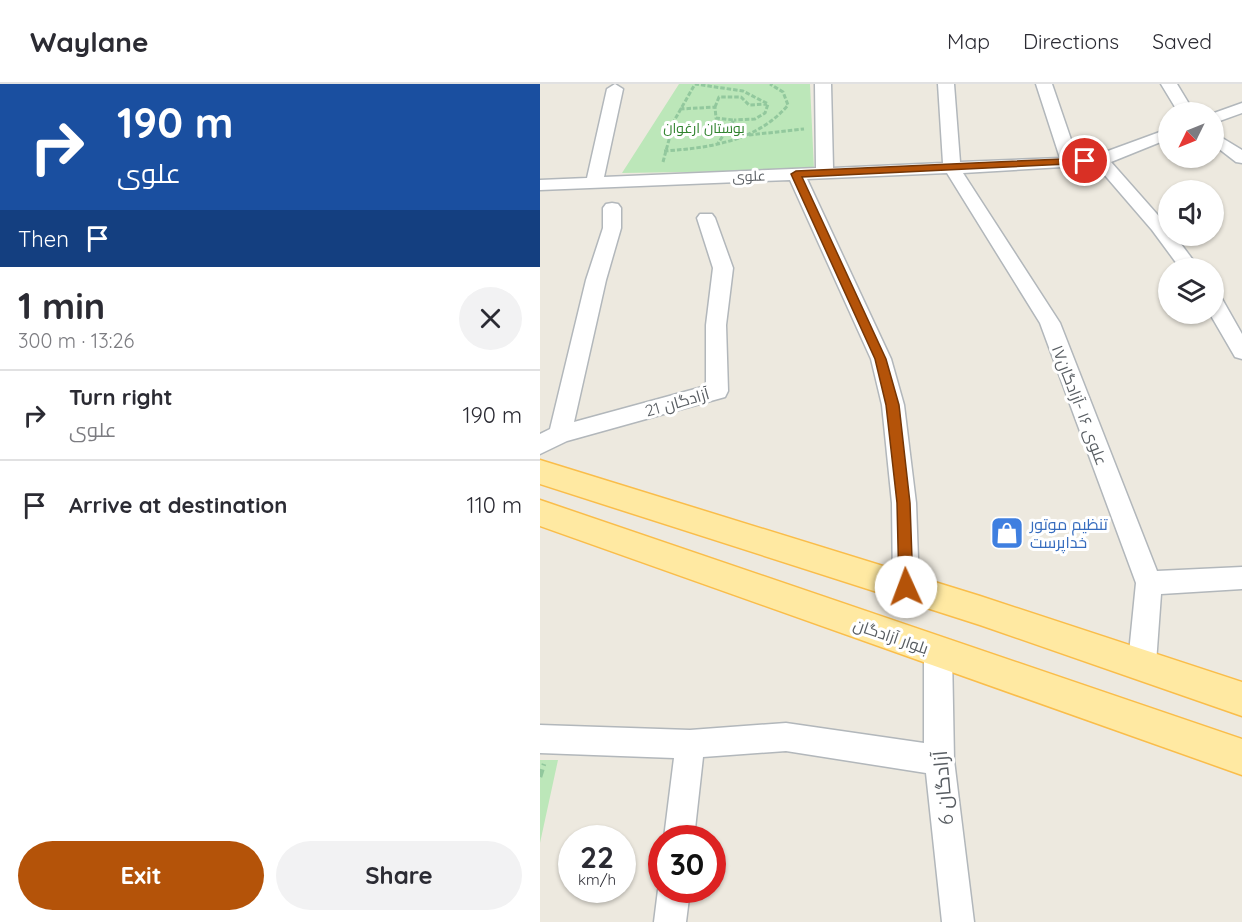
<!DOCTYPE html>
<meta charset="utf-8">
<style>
:root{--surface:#fff;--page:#f2f2f3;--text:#2b2b33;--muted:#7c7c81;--line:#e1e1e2;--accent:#b45309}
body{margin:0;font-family:Quicksand,Cairo,sans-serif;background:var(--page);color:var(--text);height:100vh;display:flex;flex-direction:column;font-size:22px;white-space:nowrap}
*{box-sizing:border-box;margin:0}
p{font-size:20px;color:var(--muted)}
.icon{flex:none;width:33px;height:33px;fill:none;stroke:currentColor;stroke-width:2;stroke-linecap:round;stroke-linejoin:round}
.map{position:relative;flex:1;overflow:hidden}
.panel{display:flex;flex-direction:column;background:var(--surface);width:540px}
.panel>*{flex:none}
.guide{background:#1a4fa0;color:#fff;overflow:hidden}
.needle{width:39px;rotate:227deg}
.buttons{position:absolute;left:618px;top:18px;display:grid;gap:12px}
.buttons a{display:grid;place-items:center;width:66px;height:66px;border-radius:50%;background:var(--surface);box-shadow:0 2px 4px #0004;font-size:30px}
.speed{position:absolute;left:18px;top:741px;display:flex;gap:12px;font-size:30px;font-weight:700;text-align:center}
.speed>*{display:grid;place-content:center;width:78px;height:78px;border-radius:50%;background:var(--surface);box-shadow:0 2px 4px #0004;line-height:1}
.speed small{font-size:15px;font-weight:400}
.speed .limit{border:9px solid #d22;background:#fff;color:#111}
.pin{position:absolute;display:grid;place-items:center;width:51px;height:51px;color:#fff;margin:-26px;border:3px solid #fff;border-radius:50%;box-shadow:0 2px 6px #0007}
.me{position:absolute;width:66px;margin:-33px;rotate:358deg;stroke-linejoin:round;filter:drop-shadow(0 0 4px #0008)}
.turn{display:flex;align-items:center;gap:21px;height:126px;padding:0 18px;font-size:27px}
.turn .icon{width:78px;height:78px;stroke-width:2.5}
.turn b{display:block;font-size:42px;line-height:51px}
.then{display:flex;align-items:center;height:57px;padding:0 18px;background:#0003;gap:12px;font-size:22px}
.round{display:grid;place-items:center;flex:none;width:63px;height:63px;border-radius:32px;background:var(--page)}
.headline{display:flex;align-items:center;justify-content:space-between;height:102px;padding:0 18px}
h1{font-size:36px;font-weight:800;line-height:45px}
.action{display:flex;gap:12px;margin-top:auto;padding:12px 18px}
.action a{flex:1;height:69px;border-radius:36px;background:var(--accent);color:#fff;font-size:24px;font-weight:800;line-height:69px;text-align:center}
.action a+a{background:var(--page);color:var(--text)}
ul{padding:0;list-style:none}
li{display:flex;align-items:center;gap:18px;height:90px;padding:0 18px;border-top:2px solid var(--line)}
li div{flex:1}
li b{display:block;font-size:22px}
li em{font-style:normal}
header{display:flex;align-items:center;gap:36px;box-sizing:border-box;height:84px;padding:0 30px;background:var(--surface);border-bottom:2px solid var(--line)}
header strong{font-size:28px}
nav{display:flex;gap:33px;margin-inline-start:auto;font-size:21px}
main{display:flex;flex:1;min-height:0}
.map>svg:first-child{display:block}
.green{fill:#bce7b9}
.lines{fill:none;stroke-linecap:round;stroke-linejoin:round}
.minor-casing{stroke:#b2b7bb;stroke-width:3}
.major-casing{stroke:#fabd4a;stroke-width:3}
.path-far1{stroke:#92c89d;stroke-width:3;stroke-dasharray:4.5 2;stroke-linecap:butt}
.path{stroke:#92c89d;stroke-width:4.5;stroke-dasharray:8 4;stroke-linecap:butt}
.minor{fill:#fff;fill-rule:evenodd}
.major{fill:#ffe9a2;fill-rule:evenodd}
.route{fill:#b45309;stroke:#753606;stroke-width:1.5}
.labels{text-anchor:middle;stroke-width:6;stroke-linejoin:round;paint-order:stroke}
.far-park-label{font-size:14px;fill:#30832e;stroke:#fff}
.far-street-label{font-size:14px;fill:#585d62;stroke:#fff}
.street-label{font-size:16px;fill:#585d62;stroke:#fff}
.shop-label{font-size:16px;fill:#366cbe;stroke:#fff;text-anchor:start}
.near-street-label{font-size:20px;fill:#585d62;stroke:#fff}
</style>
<header>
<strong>Waylane</strong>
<nav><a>Map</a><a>Directions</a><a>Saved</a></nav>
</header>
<main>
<section class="panel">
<div class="guide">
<div class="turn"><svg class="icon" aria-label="right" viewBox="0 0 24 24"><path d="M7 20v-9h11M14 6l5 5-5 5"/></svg><div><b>190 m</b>علوی</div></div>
<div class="then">Then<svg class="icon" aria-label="arrive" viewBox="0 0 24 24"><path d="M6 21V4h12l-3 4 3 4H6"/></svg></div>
</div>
<div class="headline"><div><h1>1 min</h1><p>300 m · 13:26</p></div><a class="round"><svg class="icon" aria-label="close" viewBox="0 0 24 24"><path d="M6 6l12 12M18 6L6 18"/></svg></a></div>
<ul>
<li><svg class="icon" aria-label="right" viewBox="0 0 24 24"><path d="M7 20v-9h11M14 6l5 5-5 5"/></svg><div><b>Turn right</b><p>علوی</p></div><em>190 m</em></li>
<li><svg class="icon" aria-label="arrive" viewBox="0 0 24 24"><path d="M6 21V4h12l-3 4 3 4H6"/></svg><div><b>Arrive at destination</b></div><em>110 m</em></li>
</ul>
<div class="action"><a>Exit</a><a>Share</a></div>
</section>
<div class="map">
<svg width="702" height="838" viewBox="0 0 702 838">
<rect width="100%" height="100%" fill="#ede9df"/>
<path class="green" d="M 139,0 L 270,0 L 274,86 L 82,89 Z
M 0,676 L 18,676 L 0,759 Z"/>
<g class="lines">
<g class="minor-casing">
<path id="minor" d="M 75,0 L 83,5 L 64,93 L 276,84 L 275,0 L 291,0 L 293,84 L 403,79 L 398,0 L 414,0 L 420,78 L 520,74 L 496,0 L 512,0 L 537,73 L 557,71 L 628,45 L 628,55 L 571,78 L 624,138 L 628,143 L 628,152 L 635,152 L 659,184 L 640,184 L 612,146 L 556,81 L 423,89 L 520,239 L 617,487 L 702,483 L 702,505 L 621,510 L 616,579 L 612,588 L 602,592 L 592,588 L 588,579 L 596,499 L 500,239 L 407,89 L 267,95 L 351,275 L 364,321 L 376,419 L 379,503 L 375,511 L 366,514 L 357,511 L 353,503 L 352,419 L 342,321 L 331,275 L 250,96 L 0,106 L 0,96 L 47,94 L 67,5 Z
M 621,0 L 637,0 L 654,28 L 638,28 Z
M 702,19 L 702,29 L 674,39 L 674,29 Z
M 674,49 L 702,66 L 702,79 L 696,78 L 674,61 Z
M 72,119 L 78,120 L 81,124 L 81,144 L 66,196 L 34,338 L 166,302 L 166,241 L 173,184 L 157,134 L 160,130 L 172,130 L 175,134 L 193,184 L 186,241 L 188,307 L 185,313 L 27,357 L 0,370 L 0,350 L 10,345 L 46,196 L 63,144 L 63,124 L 66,120 Z
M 674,211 L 681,213 L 702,250 L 702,275 L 695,273 L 670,230 L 674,230 Z
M 398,556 L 408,560 L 412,569 L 414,676 L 434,838 L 402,838 L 386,689 L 246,667 L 163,673 L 154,754 L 124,754 L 134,674 L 0,669 L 0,641 L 150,646 L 246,639 L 384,659 L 384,569 L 388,560 Z
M 122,797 L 122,806 L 150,806 L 146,838 L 114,838 L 118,806 Z"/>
</g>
<g class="major-casing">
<path id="major" d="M 0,376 L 440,512 L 702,598 L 702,632 L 440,541 L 0,400 Z
M 0,416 L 702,655 L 702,691 L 0,442 Z"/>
</g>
<path class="path-far1" d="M 175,23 L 179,13 L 201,13 L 209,21 L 227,20
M 140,25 L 175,23 L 176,34 L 194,36 L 178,59
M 209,51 L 264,45
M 124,67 C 169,64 218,57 248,21 L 243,8 L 230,0
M 123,78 L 134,37 L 155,0 L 203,7 L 228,20 L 225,29 L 215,35 L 194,36"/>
<path class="path" d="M 0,693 L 4,680"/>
<use href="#minor" class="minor"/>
<use href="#major" class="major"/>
</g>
<path class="route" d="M 545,74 L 548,75 L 548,79 L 262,93 L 346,275 L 359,321 L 370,419 L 373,503 L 371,507 L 366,509 L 361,507 L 359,503 L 357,419 L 346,321 L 335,275 L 251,90 L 256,87 Z"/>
<defs>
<g id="shop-square" transform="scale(1.725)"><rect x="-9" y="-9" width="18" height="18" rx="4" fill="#3f7fe0" stroke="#fff"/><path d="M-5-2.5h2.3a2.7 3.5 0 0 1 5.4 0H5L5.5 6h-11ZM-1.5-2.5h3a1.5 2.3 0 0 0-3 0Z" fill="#fff"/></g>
</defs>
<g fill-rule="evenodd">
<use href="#shop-square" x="467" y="449"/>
</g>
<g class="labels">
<g class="far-park-label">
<text x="164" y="49">بوستان ارغوان</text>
</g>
<g class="far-street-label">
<text transform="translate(209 92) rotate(-2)" y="5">علوی</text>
</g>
<g class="street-label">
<text transform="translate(137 318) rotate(-16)" y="6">آزادگان 21</text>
<text transform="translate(540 321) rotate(69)" y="6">علوی ۱۶ -آزادگان۱۷</text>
<text transform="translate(351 552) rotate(19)" y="6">بلوار آزادگان</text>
</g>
<g class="shop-label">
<text x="490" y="446">تنظیم موتور<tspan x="490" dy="18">خداپرست</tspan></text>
</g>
<g class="near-street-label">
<text transform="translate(403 704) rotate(-95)" y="7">آزادگان 6</text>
</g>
</g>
</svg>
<div class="buttons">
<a><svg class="needle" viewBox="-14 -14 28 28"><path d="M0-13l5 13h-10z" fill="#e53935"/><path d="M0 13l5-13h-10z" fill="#7c7c81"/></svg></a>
<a><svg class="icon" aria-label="sound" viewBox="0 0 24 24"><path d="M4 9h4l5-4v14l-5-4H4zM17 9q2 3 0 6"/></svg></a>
<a><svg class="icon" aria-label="layers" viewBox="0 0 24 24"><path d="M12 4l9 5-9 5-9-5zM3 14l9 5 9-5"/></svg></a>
</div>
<div class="speed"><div>22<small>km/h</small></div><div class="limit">30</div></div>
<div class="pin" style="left:545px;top:77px;background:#d93025"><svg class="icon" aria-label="arrive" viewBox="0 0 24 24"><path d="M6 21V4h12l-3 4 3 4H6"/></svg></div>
<svg class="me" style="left:366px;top:503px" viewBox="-20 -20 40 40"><circle r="19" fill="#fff"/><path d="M0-13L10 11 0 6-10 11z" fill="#b45309"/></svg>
</div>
</main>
